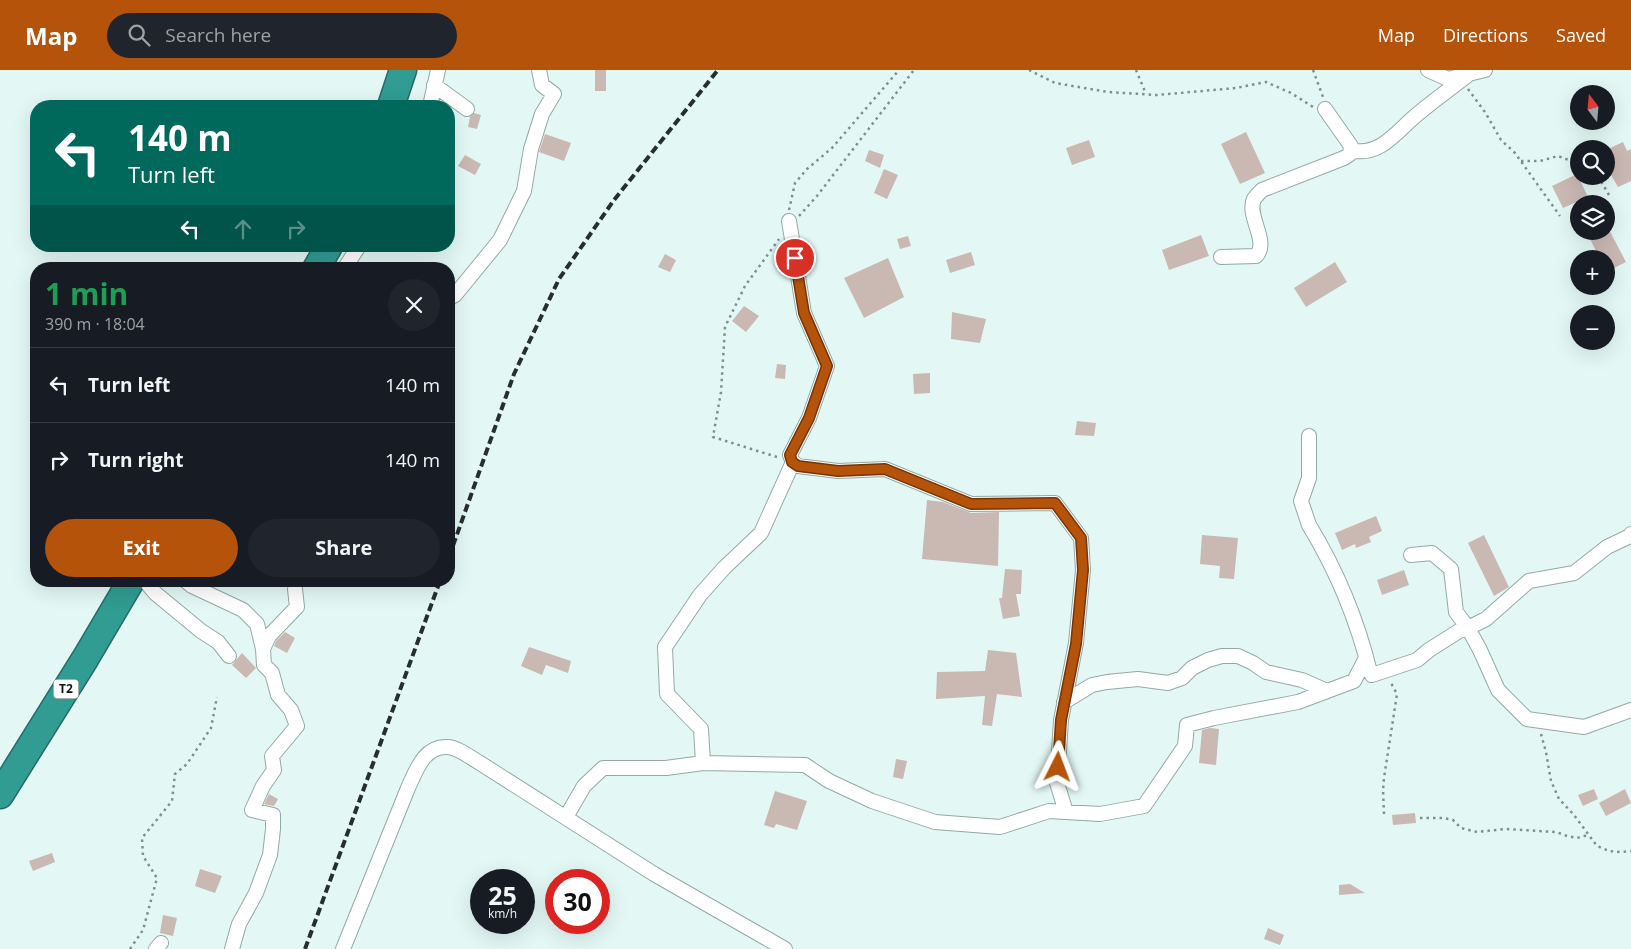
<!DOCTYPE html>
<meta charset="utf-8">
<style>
:root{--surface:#171b24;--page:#20242c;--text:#f1f3f6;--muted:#9ea1a6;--line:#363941;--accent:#b45309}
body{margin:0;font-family:"Open Sans",sans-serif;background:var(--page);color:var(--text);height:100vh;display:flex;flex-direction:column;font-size:19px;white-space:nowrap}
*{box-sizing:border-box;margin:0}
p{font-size:16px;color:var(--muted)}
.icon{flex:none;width:28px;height:28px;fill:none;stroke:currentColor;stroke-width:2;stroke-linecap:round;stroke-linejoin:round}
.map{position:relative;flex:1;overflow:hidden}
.side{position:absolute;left:30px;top:192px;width:425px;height:325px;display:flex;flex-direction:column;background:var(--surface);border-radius:20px;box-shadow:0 5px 20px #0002}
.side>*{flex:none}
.hud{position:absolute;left:30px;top:30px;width:425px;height:152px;border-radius:20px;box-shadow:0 5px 20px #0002;background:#00695c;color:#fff;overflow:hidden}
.needle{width:32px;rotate:344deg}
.buttons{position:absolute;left:1570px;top:15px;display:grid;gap:10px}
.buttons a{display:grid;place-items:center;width:45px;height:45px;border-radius:50%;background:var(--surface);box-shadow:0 5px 20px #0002;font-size:25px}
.speed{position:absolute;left:470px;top:799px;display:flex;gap:10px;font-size:25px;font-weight:700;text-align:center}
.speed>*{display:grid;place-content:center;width:65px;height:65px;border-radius:50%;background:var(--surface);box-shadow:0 5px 20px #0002;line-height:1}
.speed small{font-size:12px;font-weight:400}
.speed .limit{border:8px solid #d22;background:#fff;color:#111}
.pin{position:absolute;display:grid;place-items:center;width:42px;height:42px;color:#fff;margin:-21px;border:2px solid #fff;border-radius:50%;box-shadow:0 1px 5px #0007}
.me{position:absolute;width:55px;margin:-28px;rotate:3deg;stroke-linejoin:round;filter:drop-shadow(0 0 4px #0008)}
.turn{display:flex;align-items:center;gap:18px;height:105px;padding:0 15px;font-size:22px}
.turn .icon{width:65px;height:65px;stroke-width:2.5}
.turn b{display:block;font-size:35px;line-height:42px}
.lanes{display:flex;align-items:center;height:48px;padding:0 15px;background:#0003;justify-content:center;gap:25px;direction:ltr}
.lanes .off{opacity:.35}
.round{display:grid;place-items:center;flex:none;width:52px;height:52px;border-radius:26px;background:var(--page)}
.headline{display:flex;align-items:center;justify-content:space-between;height:85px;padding:0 15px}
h1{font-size:30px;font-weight:700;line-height:38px;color:#1e9e55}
.action{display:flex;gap:10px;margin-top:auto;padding:10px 15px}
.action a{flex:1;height:58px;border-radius:30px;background:var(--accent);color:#fff;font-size:20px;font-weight:700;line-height:58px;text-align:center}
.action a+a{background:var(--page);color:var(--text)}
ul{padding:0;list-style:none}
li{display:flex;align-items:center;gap:15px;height:75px;padding:0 15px;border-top:1px solid var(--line)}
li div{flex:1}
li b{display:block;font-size:19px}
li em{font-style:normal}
header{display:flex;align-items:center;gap:30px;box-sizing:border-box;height:70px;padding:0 25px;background:var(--accent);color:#fff}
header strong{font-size:24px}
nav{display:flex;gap:28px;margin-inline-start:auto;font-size:18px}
.search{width:350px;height:45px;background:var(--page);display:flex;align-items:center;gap:12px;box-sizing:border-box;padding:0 18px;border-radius:28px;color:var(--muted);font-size:19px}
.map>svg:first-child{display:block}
.building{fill:#cab8b3}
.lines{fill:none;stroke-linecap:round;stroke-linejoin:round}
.street-casing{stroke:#94a8a5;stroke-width:16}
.highway-casing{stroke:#246c65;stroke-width:29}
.path{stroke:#808f8c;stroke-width:2.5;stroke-dasharray:2.5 4;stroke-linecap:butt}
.street{stroke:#fff;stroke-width:14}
.highway{stroke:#319c92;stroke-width:26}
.rail{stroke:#262f2d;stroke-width:4;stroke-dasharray:8 4;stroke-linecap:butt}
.route-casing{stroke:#753606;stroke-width:12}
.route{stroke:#b45309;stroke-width:9}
.labels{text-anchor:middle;stroke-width:4;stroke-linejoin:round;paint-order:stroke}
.shield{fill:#fff;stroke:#555a59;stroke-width:1}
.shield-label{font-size:12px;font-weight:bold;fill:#0c1312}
</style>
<header>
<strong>Map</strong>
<div class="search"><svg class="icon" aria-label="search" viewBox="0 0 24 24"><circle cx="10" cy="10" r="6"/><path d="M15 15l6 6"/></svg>Search here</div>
<nav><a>Map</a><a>Directions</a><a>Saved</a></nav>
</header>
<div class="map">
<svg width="1631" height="879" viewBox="0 0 1631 879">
<rect width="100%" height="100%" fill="#e3f8f5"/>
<path class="building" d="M 595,0 L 606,0 L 606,21 L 595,21 Z
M 474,43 L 481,45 L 477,59 L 468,57 L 470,47 Z
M 1246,62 L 1265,103 L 1240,114 L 1221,74 Z
M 545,64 L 571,73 L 564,91 L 539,82 Z
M 1089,70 L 1095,87 L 1072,95 L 1066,78 Z
M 1623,72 L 1627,81 L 1631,79 L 1631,111 L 1618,117 L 1610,103 L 1606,104 L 1606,80 Z
M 869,80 L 884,85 L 880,98 L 865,91 Z
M 465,85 L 481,94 L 475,105 L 458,96 Z
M 884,99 L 898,105 L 887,129 L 874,123 Z
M 1577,104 L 1588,127 L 1563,138 L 1552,116 Z
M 1606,154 L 1626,192 L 1606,202 L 1606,189 L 1600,189 L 1586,161 L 1605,161 L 1606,164 Z
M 1201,165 L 1209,186 L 1169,200 L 1162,180 Z
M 908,166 L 911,176 L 900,179 L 897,169 Z
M 971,182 L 975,195 L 950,203 L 946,190 Z
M 665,184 L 676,190 L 670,202 L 658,197 Z
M 888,188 L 904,227 L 864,248 L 844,208 Z
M 1335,192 L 1347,212 L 1306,237 L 1294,218 Z
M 744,236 L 759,246 L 746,262 L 732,251 Z
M 952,242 L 986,249 L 980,273 L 951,269 Z
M 777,294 L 786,295 L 785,309 L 775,308 Z
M 930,303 L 930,323 L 914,324 L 913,304 Z
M 1077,351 L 1096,353 L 1094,366 L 1075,365 Z
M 927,430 L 943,432 L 971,443 L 999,442 L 998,496 L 922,489 Z
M 1376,446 L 1382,461 L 1369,467 L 1371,472 L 1356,478 L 1355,474 L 1342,480 L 1335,463 Z
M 1202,465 L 1238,468 L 1234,509 L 1219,508 L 1220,496 L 1200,494 Z
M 1484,465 L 1509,517 L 1494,526 L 1468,473 Z
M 1005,499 L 1022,500 L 1021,524 L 1016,524 L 1020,546 L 1003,549 L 999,528 L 1002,528 Z
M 1404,500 L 1409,515 L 1382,525 L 1377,510 Z
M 285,562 L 295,568 L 287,583 L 274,576 L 276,571 Z
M 529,577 L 571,591 L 568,603 L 546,595 L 542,605 L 521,596 Z
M 988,580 L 1016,583 L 1022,627 L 997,624 L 992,656 L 982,655 L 985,626 L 936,629 L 937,602 L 985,601 Z
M 242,583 L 256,598 L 246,608 L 232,595 Z
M 1210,658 L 1219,659 L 1216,695 L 1199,693 L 1202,660 Z
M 896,689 L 907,691 L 903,709 L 893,707 Z
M 1594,719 L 1598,729 L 1583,736 L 1578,725 Z
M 1625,719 L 1631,733 L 1606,746 L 1599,733 Z
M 775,721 L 807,731 L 797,760 L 776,754 L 774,758 L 764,755 Z
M 269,724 L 278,729 L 274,736 L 264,734 Z
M 1415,743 L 1416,753 L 1393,755 L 1392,745 Z
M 52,783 L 55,792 L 33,801 L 29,791 Z
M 200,799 L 222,806 L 215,823 L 195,816 Z
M 1350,814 L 1365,823 L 1339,825 L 1339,815 Z
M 163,845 L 177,848 L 173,866 L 160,863 Z
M 1268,858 L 1284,865 L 1280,875 L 1264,869 Z"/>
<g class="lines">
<g class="street-casing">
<path id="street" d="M 1428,0 L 1448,9 L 1485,0
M 434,15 L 467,39
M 430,36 L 438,0
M 1351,80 C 1378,87 1395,64 1413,48 C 1430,33 1450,19 1468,5
M 789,151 L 804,243 L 827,296 L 809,348 L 790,385 L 793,392 L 798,396 L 838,401 L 885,399 L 971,434 L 1055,433 L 1081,468 L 1083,500 L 1076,573 L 1061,650 L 1057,713 L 1066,742
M 1221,187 L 1256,186 C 1270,172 1246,146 1254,129 C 1256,126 1260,122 1262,120 L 1344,88 L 1350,84 L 1351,76 L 1325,39
M 344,199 L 359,176
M 449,228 L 455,225 L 500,170 L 524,121 L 531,79 L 542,44 L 554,24 L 542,15 L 539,0
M 1309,366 L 1309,408 L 1301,431 L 1309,455 C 1337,501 1357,549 1370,602 L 1372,605 L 1417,590 L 1429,580 L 1459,561 L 1468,558 L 1486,549 L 1529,511 L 1574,503 L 1607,477 L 1630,466 L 1631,464
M 1411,485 L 1432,483 L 1451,499 L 1456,542 L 1468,558 L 1480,580 L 1498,620 L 1527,649 L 1584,657 L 1631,640
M 145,511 L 155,523 L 201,561 L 218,572 L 229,586
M 186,511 L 192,516 L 243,540 L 257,554 L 263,579
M 1064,632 L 1092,615 L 1107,612 L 1138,609 L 1168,613 L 1182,608 L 1192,598 L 1208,590 L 1222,586 L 1238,586 L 1253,593 L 1266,602 L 1302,610 L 1327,621
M 703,693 L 805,695 L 829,711 L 872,731 L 935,752 L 1000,757 L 1049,741 L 1100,744 L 1144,736 L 1185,676 L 1187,655 L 1214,648 L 1298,632 L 1354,611 L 1366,588
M 566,747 L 584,716 L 603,698 L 666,698 L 703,693 L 701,659 L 667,624 L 665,577 L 700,525 L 724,498 L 761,463 L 793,392
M 156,879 L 161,873
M 232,879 L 239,854 L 256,823 L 270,785 L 273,759 L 273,745 L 252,740 L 263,716 L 274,700 L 272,686 L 297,656 L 291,640 L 278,625 L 272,603 L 264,595 L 263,579 L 269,566 L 297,537 L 295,519
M 343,879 L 408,718 C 416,701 424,675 448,677 C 459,678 471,688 480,693 L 654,804 L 785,879"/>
</g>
<g class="highway-casing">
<path id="highway" d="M 391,36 L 403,0
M 316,199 L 329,176
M 0,725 L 85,589 L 131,511"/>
</g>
<path class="path" d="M 1029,0 L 1055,13 L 1108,22 L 1157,25 L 1236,18 L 1266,12 L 1291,23 L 1313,37
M 1136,0 L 1146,24
M 1313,0 L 1323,27
M 1468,19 L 1485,42 L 1501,70 L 1515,83 L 1560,146
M 1521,91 L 1540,91 L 1558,86 L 1579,94
M 1598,106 L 1609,125
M 789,140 L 795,113 L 807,99 L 832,78 L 899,0
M 799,146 L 817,126 L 914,0
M 777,387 L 713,367 L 721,322 L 725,257 L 745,216 L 779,169
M 1541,664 L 1546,682 L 1551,711 L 1559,729 L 1574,745 L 1597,776 L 1609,781 L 1620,782 L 1631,781
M 1384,744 L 1383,720 L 1384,708 L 1397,624 L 1391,613
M 1420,748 L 1444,748 L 1453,750 L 1461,758 L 1477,762 L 1505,759 L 1523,760 L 1556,762 L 1567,766 L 1577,768 L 1588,765
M 130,879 L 143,860 L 157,808 L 143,786 L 142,768 L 172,731 L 175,704 L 187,694 L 211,658 L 217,627"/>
<use href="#street" class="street"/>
<use href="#highway" class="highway"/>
<path class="rail" d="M 449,487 L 514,304 L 559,209 L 614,130 L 718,0
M 305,879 L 440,511"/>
</g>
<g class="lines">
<g class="route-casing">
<path id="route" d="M 795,188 L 804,243 L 827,296 L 809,348 L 790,385 L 792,392 L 798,396 L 838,401 L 885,399 L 971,434 L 1055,433 L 1081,468 L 1083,500 L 1076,574 L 1061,650 L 1058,697"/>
</g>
<use href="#route" class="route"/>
</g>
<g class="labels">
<rect class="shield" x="53.5" y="609.5" width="25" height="19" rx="4"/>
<g class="shield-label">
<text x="66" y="623">T2</text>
</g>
</g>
</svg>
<div class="buttons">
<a><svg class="needle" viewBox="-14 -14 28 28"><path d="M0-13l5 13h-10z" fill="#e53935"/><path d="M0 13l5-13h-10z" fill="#9ea1a6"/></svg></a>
<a><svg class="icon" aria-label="search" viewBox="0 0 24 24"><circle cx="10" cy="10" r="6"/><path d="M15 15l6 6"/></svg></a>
<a><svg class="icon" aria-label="layers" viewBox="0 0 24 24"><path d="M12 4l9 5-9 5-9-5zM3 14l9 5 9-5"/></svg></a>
<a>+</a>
<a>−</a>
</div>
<div class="speed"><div>25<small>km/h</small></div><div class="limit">30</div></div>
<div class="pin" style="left:795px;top:188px;background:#d93025"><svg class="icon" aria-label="arrive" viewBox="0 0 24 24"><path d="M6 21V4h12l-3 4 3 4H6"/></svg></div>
<svg class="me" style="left:1058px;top:697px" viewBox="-20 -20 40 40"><path d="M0-17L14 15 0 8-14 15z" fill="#b45309" stroke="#fff" stroke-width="4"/></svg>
<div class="hud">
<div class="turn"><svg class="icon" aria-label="left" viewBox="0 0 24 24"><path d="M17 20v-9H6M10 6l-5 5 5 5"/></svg><div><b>140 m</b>Turn left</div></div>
<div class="lanes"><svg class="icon" aria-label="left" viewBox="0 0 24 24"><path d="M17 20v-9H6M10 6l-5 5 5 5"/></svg><svg class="icon off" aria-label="ahead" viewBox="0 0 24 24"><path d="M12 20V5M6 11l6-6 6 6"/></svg><svg class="icon off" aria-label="right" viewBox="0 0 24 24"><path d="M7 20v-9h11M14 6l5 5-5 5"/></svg></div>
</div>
<section class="side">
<div class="headline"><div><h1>1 min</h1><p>390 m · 18:04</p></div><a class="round"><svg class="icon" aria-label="close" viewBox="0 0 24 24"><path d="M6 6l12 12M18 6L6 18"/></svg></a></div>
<ul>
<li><svg class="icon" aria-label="left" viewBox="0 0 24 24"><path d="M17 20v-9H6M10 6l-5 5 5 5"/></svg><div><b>Turn left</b></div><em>140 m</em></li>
<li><svg class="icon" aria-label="right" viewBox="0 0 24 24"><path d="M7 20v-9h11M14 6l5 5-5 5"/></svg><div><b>Turn right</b></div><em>140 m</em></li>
</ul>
<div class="action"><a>Exit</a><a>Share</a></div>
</section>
</div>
